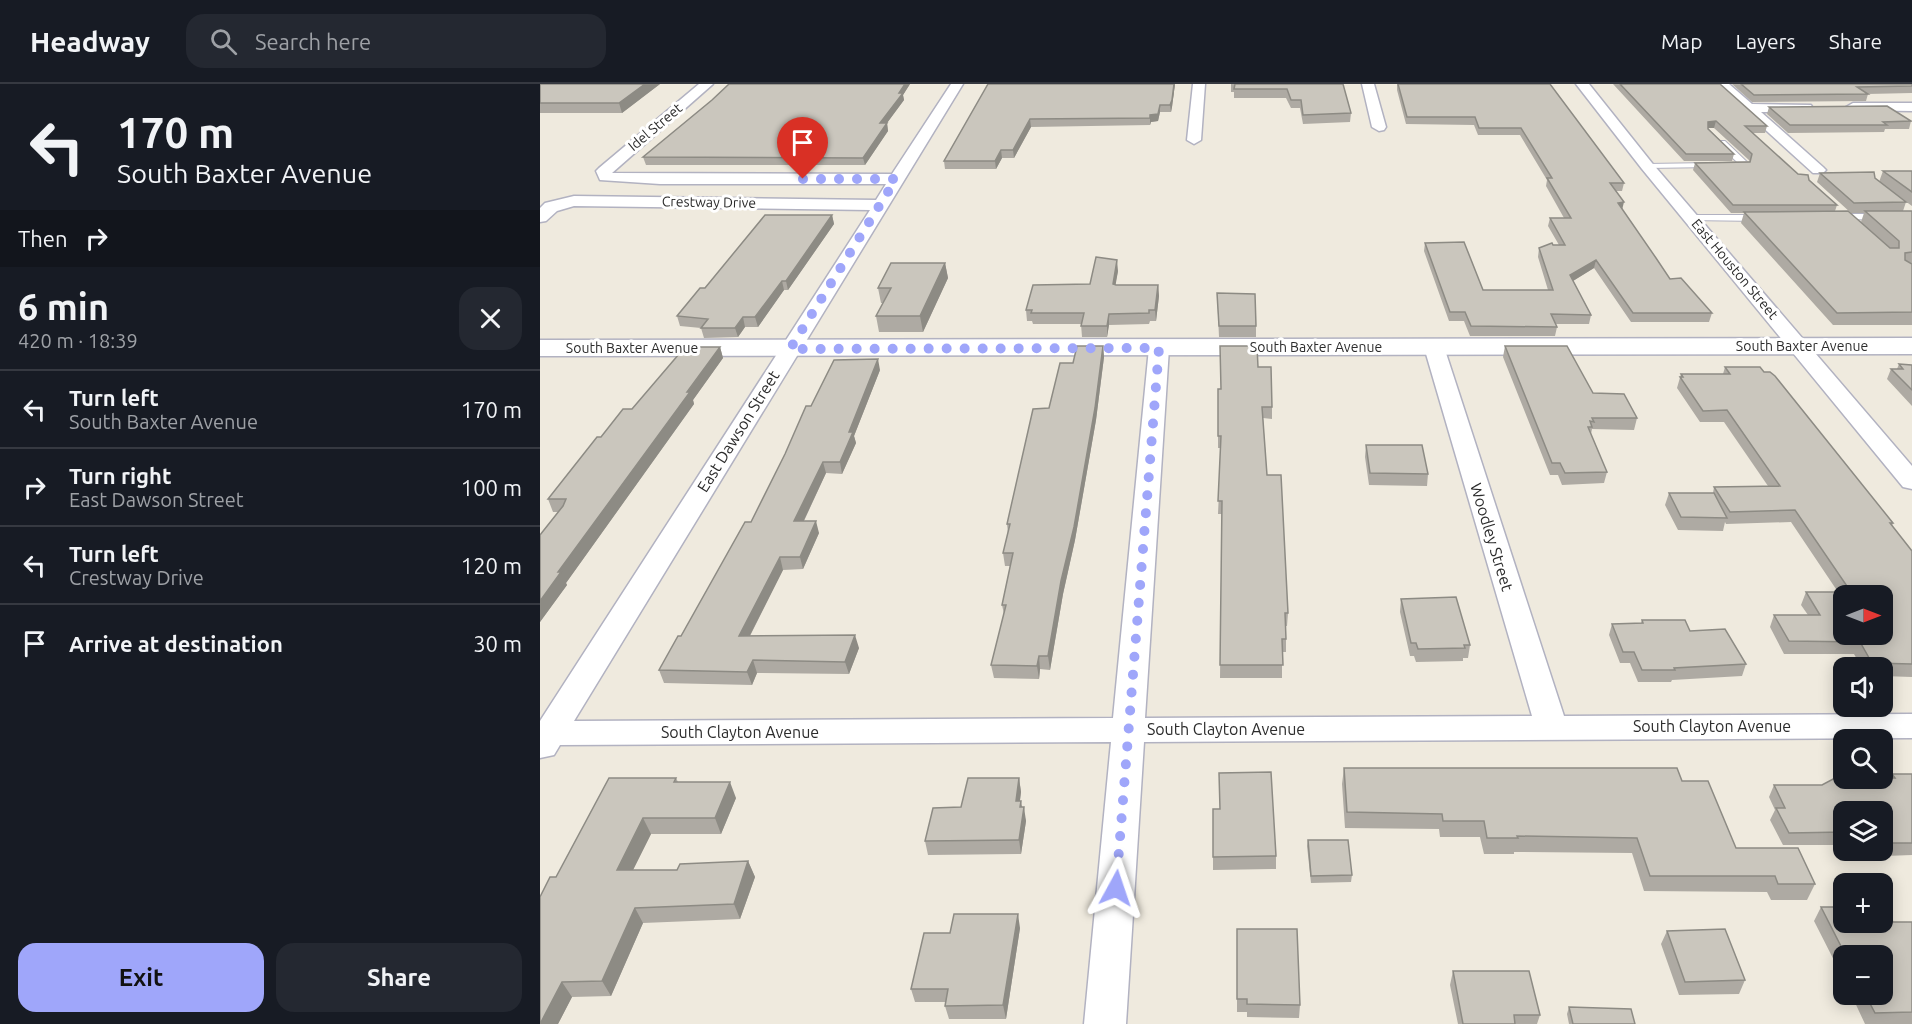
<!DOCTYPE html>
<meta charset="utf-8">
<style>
:root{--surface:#171b24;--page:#242831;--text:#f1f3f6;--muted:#9ea1a6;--line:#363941;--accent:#9fa6fa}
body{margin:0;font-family:Ubuntu,sans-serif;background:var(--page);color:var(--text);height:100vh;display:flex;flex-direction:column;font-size:22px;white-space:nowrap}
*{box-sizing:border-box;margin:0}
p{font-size:20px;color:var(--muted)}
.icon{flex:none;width:33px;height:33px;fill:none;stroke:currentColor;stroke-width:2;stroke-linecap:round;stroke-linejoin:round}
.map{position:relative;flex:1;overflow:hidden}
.side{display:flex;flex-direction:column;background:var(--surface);width:540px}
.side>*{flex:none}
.guide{background:#171b24;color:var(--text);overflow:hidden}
.needle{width:39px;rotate:90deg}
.controls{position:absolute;left:1293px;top:501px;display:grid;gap:12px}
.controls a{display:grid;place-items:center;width:60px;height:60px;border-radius:12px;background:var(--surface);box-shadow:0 3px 15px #0003;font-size:30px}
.pin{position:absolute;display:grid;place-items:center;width:51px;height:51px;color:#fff;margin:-62px -26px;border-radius:50% 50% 50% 0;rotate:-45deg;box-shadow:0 0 6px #0007}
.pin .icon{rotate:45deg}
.me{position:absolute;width:66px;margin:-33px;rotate:5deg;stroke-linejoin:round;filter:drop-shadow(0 0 4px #0008)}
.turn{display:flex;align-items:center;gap:21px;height:126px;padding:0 18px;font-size:27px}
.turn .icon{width:78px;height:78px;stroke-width:2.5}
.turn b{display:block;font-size:42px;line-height:51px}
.then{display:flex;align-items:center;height:57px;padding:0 18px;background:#0003;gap:12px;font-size:22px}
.round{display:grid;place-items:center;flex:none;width:63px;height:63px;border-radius:18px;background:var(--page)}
.overview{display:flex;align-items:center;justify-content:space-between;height:102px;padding:0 18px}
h1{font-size:36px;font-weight:700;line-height:45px}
.cta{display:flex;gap:12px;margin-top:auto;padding:12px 18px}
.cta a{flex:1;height:69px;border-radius:18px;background:var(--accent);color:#111;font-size:24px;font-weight:700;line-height:69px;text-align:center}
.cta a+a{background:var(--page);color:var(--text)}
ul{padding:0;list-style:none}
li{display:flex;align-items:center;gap:18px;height:78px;padding:0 18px;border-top:2px solid var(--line)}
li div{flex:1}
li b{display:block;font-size:22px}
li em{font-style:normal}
header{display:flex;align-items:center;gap:36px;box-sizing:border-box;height:84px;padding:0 30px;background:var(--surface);border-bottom:2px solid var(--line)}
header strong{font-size:28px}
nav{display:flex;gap:33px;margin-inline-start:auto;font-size:21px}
.search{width:420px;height:54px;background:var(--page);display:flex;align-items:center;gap:15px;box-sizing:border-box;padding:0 21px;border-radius:18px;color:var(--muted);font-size:22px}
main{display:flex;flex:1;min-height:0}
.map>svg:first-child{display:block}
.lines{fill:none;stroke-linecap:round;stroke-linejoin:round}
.service-casing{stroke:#b2b2c1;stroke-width:2}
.minor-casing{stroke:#b2b2c1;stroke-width:3}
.tertiary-casing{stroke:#b2b2c1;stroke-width:3}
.service{fill:#fff;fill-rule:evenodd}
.minor{fill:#fff;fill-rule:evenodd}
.tertiary{fill:#fff;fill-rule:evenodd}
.wall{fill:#aeaaa3}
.shaded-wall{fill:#8d8b84}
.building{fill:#cac6bd;stroke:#8d8b84;stroke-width:1.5;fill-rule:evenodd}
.route{stroke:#9fa6fa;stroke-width:10;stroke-dasharray:0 18}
.labels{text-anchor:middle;stroke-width:6;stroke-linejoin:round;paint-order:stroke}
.far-street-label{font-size:14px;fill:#2c2c2c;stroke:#fff}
.street-label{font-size:16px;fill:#2c2c2c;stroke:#fff}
</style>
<header>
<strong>Headway</strong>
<div class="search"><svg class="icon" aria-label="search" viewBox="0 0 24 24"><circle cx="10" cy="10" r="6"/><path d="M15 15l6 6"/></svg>Search here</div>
<nav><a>Map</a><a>Layers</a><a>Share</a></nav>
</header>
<main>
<section class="side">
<div class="guide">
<div class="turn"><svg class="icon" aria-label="left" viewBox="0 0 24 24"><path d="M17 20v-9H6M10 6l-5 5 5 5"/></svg><div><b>170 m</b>South Baxter Avenue</div></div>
<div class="then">Then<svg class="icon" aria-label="right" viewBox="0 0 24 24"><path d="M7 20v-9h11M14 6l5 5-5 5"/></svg></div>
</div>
<div class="overview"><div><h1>6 min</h1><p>420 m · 18:39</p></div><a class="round"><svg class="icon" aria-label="close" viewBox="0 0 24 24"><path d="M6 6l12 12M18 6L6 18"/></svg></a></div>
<ul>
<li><svg class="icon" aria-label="left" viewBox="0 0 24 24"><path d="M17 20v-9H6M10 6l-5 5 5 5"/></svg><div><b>Turn left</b><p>South Baxter Avenue</p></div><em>170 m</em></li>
<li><svg class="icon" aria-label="right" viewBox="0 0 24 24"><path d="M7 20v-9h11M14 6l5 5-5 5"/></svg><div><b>Turn right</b><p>East Dawson Street</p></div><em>100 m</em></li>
<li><svg class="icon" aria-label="left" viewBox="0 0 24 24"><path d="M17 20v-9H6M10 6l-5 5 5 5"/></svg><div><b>Turn left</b><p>Crestway Drive</p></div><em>120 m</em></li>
<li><svg class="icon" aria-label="arrive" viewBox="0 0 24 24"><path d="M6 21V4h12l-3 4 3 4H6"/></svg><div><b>Arrive at destination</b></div><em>30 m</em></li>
</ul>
<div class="cta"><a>Exit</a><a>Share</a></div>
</section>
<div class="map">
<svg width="1372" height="940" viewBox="0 0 1372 940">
<rect width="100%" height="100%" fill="#efeade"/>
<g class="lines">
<g class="service-casing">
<path id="service" d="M 1179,57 L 1185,57 L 1208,79 L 1208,83 L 1187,83 L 1187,79 L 1198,79 L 1179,61 Z
M 1171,79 L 1175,81 L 1174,83 L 1107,84 L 1103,82 L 1107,80 Z
M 1296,130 L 1372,130 L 1372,136 L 1293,135 L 1293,131 Z
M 1151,131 L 1220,131 L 1224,134 L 1220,137 L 1148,136 L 1147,134 Z"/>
</g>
<g class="minor-casing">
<path id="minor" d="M 159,0 L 173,0 L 72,89 L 352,90 L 411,0 L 423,0 L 34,637 L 573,634 L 609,264 L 612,260 L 619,258 L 626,260 L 629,264 L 605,634 L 992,632 L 884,263 L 887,259 L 894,257 L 901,259 L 904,263 L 1024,632 L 1372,630 L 1372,654 L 604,658 L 586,940 L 544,940 L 571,658 L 20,661 L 14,671 L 0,674 L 0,637 L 330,126 L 34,122 L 17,127 L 6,137 L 0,138 L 0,124 L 5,119 L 34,112 L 336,116 L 346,100 L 120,100 L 60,96 L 56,87 L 59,84 Z
M 653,0 L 665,0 L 661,56 L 654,60 L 647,56 Z
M 822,0 L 834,0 L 846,43 L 844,46 L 839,47 L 832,43 Z
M 1036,0 L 1049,0 L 1112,79 L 1372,382 L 1372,405 L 1363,403 L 1102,85 Z
M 1175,0 L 1189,0 L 1212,20 L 1271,21 L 1273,24 L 1271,27 L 1266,28 L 1221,28 L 1283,83 L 1286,86 L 1283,89 L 1273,89 Z
M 1313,19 L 1372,19 L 1372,27 L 1308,26 L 1306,23 Z"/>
</g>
<g class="tertiary-casing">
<path id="tertiary" d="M 1372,254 L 1372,270 L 0,272 L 0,256 Z"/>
</g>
<use href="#service" class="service"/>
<use href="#minor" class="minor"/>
<use href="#tertiary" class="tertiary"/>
</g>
<path class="wall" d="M 0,0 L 120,0 L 82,29 L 0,29 Z
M 189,0 L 370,0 L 363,11 L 364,16 L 347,39 L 348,47 L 325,81 L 106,81 L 103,73 L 172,16 Z
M 448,0 L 635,0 L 632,23 L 631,28 L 620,28 L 618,37 L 611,38 L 610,41 L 491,43 L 474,74 L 462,74 L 456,85 L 405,85 L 404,77 Z
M 691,0 L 803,0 L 811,29 L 810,38 L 763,40 L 760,24 L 751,24 L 746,14 L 694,14 L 694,8 L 691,8 Z
M 857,0 L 1010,0 L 1084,99 L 1082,107 L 1076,107 L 1082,126 L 1130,195 L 1172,229 L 1169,238 L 1091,238 L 1054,184 L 1033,197 L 1051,231 L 1049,240 L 1015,240 L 1017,243 L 1015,252 L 930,252 L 924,237 L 909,237 L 884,167 L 885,159 L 943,206 L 1008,206 L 998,173 L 999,164 L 1013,161 L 1019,161 L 1008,142 L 1010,134 L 1024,134 L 1006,102 L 1007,96 L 980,51 L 938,51 L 934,41 L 866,40 L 857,6 Z
M 1073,0 L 1180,0 L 1227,42 L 1225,49 L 1212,49 L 1258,90 L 1269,96 L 1297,121 L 1295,127 L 1321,138 L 1324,129 L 1311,129 L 1277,98 L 1280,89 L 1335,94 L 1366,118 L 1363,127 L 1372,127 L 1372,241 L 1293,241 L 1201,139 L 1204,129 L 1191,129 L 1153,86 L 1155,79 L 1210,77 L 1174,44 L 1168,44 L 1194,70 L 1192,77 L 1144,77 Z
M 1192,0 L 1372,0 L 1372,9 L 1327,10 L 1328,10 L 1326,17 L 1212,18 Z
M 1229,23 L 1371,37 L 1369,45 L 1345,45 L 1344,48 L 1248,49 L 1227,30 Z
M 1343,87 L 1372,87 L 1372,122 L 1339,98 Z
M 292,131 L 294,140 L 248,206 L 244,206 L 218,243 L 205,243 L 198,253 L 164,254 L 161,244 L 140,242 L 137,232 L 165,204 Z
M 405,179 L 408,194 L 383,248 L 339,248 L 336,232 L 343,219 L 341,219 L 338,204 Z
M 578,187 L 575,201 L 618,201 L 619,212 L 616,237 L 610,237 L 609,240 L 569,241 L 567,253 L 542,253 L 541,240 L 493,240 L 492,237 L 487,237 L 486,226 L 550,200 Z
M 677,209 L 716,242 L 716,253 L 679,253 Z
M 563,262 L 564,273 L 556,336 L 535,456 L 523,510 L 510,586 L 500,585 L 499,595 L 454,594 L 451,581 L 464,530 L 462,521 L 470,482 L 465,482 L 463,469 L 468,449 L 467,440 L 509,324 L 533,279 Z
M 965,262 L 1053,309 L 1097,334 L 1094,346 L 1052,345 L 1051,350 L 1067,388 L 1064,399 L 1022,401 L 1018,391 L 1010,391 L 963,273 Z
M 180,263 L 183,274 L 153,316 L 154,320 L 26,499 L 27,501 L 0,538 L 0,451 L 18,428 L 13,428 L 8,415 L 61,353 L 92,325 Z
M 1359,280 L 1372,281 L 1372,322 L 1347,295 L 1351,285 L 1357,285 Z
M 718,283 L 732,323 L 732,335 L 723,334 L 727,391 L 748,529 L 747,542 L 746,542 L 746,568 L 742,568 L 742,594 L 680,594 L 682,430 L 678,430 L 681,364 L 678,364 L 678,305 L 681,305 Z
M 1185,283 L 1353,439 L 1352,442 L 1372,467 L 1372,593 L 1342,592 L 1342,584 L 1322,584 L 1314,570 L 1244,570 L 1230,543 L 1234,531 L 1268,531 L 1261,521 L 1266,508 L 1298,508 L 1251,438 L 1186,440 L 1185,438 L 1183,447 L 1138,446 L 1125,421 L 1129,409 L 1173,409 L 1174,403 L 1228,402 L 1184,338 L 1160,338 L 1137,304 L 1141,290 L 1183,290 Z
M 340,286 L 314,352 L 316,359 L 302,390 L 286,389 L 264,437 L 279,449 L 263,485 L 243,486 L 210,552 L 319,564 L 309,590 L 217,589 L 212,601 L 124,599 L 119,586 L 141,552 L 211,438 L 271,322 Z
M 826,361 L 888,390 L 887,402 L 829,401 L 825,373 Z
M 861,515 L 930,561 L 928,574 L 923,574 L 923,577 L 876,578 L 874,572 L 870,572 L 860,528 Z
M 1102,536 L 1150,547 L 1206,580 L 1202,592 L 1132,596 L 1131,598 L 1098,598 L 1090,579 L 1080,579 L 1069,551 L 1072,540 L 1101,539 Z
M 804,684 L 1142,697 L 1196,764 L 1275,800 L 1267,816 L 1231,816 L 1227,808 L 1104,807 L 1092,769 L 974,768 L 974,770 L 944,770 L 940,753 L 900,753 L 899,745 L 805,744 L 802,700 Z
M 1352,690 L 1372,690 L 1372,771 L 1345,772 L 1342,766 L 1342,728 L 1304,728 L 1304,761 L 1243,761 L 1230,736 L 1235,726 L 1229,713 L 1234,701 L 1282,701 L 1351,694 Z
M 136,694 L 138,698 L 196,714 L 181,750 L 111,750 L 93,786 L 137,786 L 208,777 L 215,793 L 200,835 L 103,839 L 71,912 L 32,913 L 18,940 L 0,940 L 16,793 Z
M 479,694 L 481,708 L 480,717 L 486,737 L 481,770 L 388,771 L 385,757 L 421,723 Z
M 673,725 L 679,725 L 736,772 L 736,785 L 673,786 Z
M 768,756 L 812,791 L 811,798 L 771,799 L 767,762 Z
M 1281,823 L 1353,838 L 1372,838 L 1372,940 L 1325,940 L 1311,910 L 1342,910 L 1342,872 L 1304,872 L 1304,896 L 1274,837 Z
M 480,844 L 466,935 L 409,935 L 405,922 L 406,918 L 375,918 L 371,905 Z
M 697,845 L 760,921 L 759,934 L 707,933 L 707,928 L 697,928 Z
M 1127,847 L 1205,896 L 1199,910 L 1139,911 L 1121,860 Z
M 913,887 L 1000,931 L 997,940 L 918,940 L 910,901 Z
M 1029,923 L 1095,940 L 1029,940 L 1027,930 Z"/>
<path class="shaded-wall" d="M 105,0 L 120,0 L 82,29 L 79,19 Z
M 365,0 L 370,0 L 363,11 L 364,16 L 347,39 L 348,47 L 325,81 L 323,74 L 340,39 Z
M 634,0 L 635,0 L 632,23 L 631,28 L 630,21 Z
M 620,21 L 620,28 L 618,37 L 611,38 L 610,41 L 610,31 Z
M 490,35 L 491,43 L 474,74 L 473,66 Z
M 1176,37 L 1174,44 L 1166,44 L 1168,38 Z
M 461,66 L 462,74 L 456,85 L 455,77 Z
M 1084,118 L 1082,126 L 1078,119 Z
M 292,131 L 294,140 L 248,206 L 246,197 Z
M 577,176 L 578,187 L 574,210 L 573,200 Z
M 1056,176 L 1054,184 L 1028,200 L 1030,191 Z
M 405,179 L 408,194 L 383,248 L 380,232 Z
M 242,197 L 244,206 L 218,243 L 215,233 Z
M 618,201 L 619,212 L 616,237 L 615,226 Z
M 569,230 L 569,241 L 567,253 L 567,242 Z
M 203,233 L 205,243 L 198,253 L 195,244 Z
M 563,262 L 564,273 L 556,336 L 535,456 L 523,510 L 510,586 L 508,572 Z
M 180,263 L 183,274 L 153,316 L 154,320 L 26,499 L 27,501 L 0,538 L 0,517 L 18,488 Z
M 338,275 L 340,286 L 314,352 L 316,359 L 302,390 L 300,378 L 309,348 Z
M 283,378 L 286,389 L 258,449 L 254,437 Z
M 276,437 L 279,449 L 263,485 L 260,473 Z
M 240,473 L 243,486 L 203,565 L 199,552 Z
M 315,551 L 319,564 L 309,590 L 305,578 Z
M 499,572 L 500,585 L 499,595 L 497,582 Z
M 213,576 L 217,589 L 212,601 L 207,588 Z
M 479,694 L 481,708 L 478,730 L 476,717 Z
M 190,698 L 196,714 L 181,750 L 175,734 Z
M 481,717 L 483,730 L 484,723 L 486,737 L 481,770 L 479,756 L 480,723 Z
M 103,734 L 111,750 L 85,802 L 77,786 Z
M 208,777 L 215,793 L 200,835 L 194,820 Z
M 95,824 L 103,839 L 71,912 L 62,897 Z
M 478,830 L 480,844 L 466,935 L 463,921 Z
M 22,898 L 32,913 L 18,940 L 0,940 Z"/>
<path class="building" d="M 0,0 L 105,0 L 79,19 L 0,19 Z
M 189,0 L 365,0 L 359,9 L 363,9 L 340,39 L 347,39 L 323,74 L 103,73 L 172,16 Z
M 448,0 L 634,0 L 632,16 L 630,21 L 620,21 L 618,30 L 610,31 L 610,34 L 490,35 L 473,66 L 461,66 L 455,77 L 404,77 Z
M 695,0 L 803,0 L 811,29 L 763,31 L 761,16 L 751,16 L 747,5 L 694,5 Z
M 858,0 L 1010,0 L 1084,99 L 1070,99 L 1084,118 L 1078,119 L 1116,174 L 1130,195 L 1141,194 L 1172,229 L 1093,229 L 1056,176 L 1030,191 L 1051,231 L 1011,230 L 1017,243 L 931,242 L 925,228 L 910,228 L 885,159 L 924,158 L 943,206 L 1013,206 L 999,164 L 1012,159 L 1013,161 L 1025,161 L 1010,134 L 1031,134 L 1007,94 L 1012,94 L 981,44 L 939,44 L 935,33 L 867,33 Z
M 1080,0 L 1180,0 L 1227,42 L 1205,42 L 1258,90 L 1268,91 L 1269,96 L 1297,121 L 1193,121 L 1155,79 L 1210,78 L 1212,70 L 1176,37 L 1168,38 L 1168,45 L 1194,70 L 1146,70 Z
M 1201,0 L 1372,0 L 1372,2 L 1317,3 L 1328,10 L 1214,11 Z
M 1347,22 L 1371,37 L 1343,38 L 1347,41 L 1250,41 L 1229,23 Z
M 1343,87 L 1372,87 L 1372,108 Z
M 1334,88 L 1335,94 L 1366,118 L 1314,119 L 1280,89 Z
M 1308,127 L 1350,164 L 1359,164 L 1359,157 L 1325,127 L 1372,127 L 1372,168 L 1365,169 L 1365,176 L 1372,180 L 1372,228 L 1297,229 L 1204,128 Z
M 225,131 L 292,131 L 246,197 L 242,197 L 215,233 L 203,233 L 195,244 L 161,244 L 168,235 L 137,232 L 160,204 L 165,204 Z
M 556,173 L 577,176 L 573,200 L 576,201 L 618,201 L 615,226 L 609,226 L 609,229 L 569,230 L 567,242 L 541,242 L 544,229 L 491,229 L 492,226 L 486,226 L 493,201 L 550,200 Z
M 351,179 L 405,179 L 380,232 L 336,232 L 351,204 L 338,204 Z
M 677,209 L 715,210 L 716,242 L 679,242 Z
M 537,262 L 563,262 L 555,324 L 534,443 L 521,497 L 508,572 L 499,572 L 497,582 L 451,581 L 466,521 L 462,521 L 473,469 L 463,469 L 470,440 L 467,440 L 493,325 L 509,324 L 520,279 L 533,279 Z
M 680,262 L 717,262 L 718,283 L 731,283 L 732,323 L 722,323 L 727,391 L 741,391 L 748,529 L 745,529 L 746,555 L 742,555 L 743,581 L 680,581 L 682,417 L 678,417 L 681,352 L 678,352 L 678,305 L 681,305 Z
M 965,262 L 1027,262 L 1053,309 L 1084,310 L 1097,334 L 1052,334 L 1054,338 L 1050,337 L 1052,343 L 1048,343 L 1067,388 L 1025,389 L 1020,379 L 1012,379 Z
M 145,263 L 180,263 L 147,308 L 150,308 L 18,488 L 21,488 L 0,517 L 0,451 L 23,422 L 26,415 L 8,415 L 57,353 L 61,353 L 83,325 L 92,325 Z
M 338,275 L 309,348 L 313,348 L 300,378 L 283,378 L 254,437 L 276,437 L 260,473 L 240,473 L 199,552 L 315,551 L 305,578 L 213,576 L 207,588 L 119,586 L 138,552 L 141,552 L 205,438 L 211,438 L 245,370 L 266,322 L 271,322 L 294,276 Z
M 1359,280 L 1372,281 L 1372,306 L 1351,285 L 1363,285 Z
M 1185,283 L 1220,283 L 1224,288 L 1230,288 L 1235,292 L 1353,439 L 1350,439 L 1372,467 L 1372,580 L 1332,579 L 1320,558 L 1249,557 L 1234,531 L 1280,531 L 1266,508 L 1311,508 L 1255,426 L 1190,428 L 1174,403 L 1240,402 L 1187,326 L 1163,327 L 1140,293 L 1143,293 L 1141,290 L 1190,290 ZM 1304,512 L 1342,512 L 1342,550 L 1304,550 Z
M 826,361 L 882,361 L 888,390 L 830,389 Z
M 1129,409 L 1174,409 L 1187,434 L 1141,433 Z
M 916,513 L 930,561 L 924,561 L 925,564 L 878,565 L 876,559 L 871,559 L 861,515 Z
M 1102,536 L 1145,536 L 1150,547 L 1185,545 L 1206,580 L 1134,584 L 1135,586 L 1102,586 L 1094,568 L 1083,568 L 1072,540 L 1103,539 Z
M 804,684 L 1137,684 L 1142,697 L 1168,697 L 1196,764 L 1258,764 L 1275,800 L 1238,800 L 1235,792 L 1110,792 L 1097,754 L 977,752 L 978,754 L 947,754 L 944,737 L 903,737 L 902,730 L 807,728 Z
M 731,688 L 736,772 L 673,773 L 673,725 L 680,725 L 679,689 Z
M 1352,690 L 1372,690 L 1372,759 L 1352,759 L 1345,748 L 1342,748 L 1342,728 L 1304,728 L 1304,748 L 1249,749 L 1236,724 L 1245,724 L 1234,701 L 1282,701 L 1295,694 L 1355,694 Z
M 69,694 L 136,694 L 134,698 L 190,698 L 175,734 L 103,734 L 77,786 L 137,786 L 140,780 L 208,777 L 194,820 L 95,824 L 62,897 L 22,898 L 0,940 L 0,813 L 10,793 L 16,793 Z
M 428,694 L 479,694 L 476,717 L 481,717 L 480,723 L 484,723 L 479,756 L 385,757 L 393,724 L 421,723 Z
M 768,756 L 808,756 L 812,791 L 771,792 Z
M 1342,822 L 1345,822 L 1353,838 L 1372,838 L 1372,928 L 1335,929 L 1325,910 L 1342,910 L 1342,872 L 1306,872 L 1281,823 L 1304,823 L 1304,838 L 1342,838 Z
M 414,830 L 478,830 L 463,921 L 405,922 L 408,905 L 371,905 L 384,849 L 410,849 Z
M 697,845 L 757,845 L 760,921 L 707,920 L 707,915 L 697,915 Z
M 1185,845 L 1205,896 L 1145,898 L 1127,847 Z
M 913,887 L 989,887 L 1000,931 L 974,931 L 975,940 L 923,940 Z
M 1029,923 L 1091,925 L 1095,940 L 1033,940 Z"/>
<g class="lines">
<path class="route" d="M 263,95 L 356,95 L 250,265 L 619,264 L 576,804"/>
</g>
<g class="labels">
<g class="far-street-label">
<text transform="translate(115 43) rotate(-40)" y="5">Idel Street</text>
<text transform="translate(169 118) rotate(1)" y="5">Crestway Drive</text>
<text transform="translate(1195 185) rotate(50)" y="5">East Houston Street</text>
<text x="1262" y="267">South Baxter Avenue</text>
<text x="776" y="268">South Baxter Avenue</text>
<text x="92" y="269">South Baxter Avenue</text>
</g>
<g class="street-label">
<text transform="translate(198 347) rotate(-58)" y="6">East Dawson Street</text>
<text transform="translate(952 453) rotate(73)" y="6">Woodley Street</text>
<text x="1172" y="648">South Clayton Avenue</text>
<text x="686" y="651">South Clayton Avenue</text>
<text x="200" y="654">South Clayton Avenue</text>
</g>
</g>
</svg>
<div class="controls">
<a><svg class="needle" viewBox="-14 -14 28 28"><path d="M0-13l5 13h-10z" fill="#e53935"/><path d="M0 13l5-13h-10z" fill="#9ea1a6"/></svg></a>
<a><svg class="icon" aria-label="sound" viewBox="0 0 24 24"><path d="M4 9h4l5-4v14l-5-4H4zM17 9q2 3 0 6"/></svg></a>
<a><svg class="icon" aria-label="search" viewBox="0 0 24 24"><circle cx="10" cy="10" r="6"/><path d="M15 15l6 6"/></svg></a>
<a><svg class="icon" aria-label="layers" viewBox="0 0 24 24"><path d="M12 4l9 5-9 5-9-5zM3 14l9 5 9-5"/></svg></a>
<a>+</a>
<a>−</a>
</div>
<div class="pin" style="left:263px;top:95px;background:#d93025"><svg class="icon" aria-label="arrive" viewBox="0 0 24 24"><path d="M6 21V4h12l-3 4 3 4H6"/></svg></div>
<svg class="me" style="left:576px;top:804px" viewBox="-20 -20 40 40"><path d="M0-17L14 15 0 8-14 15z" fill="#9fa6fa" stroke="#fff" stroke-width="4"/></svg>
</div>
</main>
